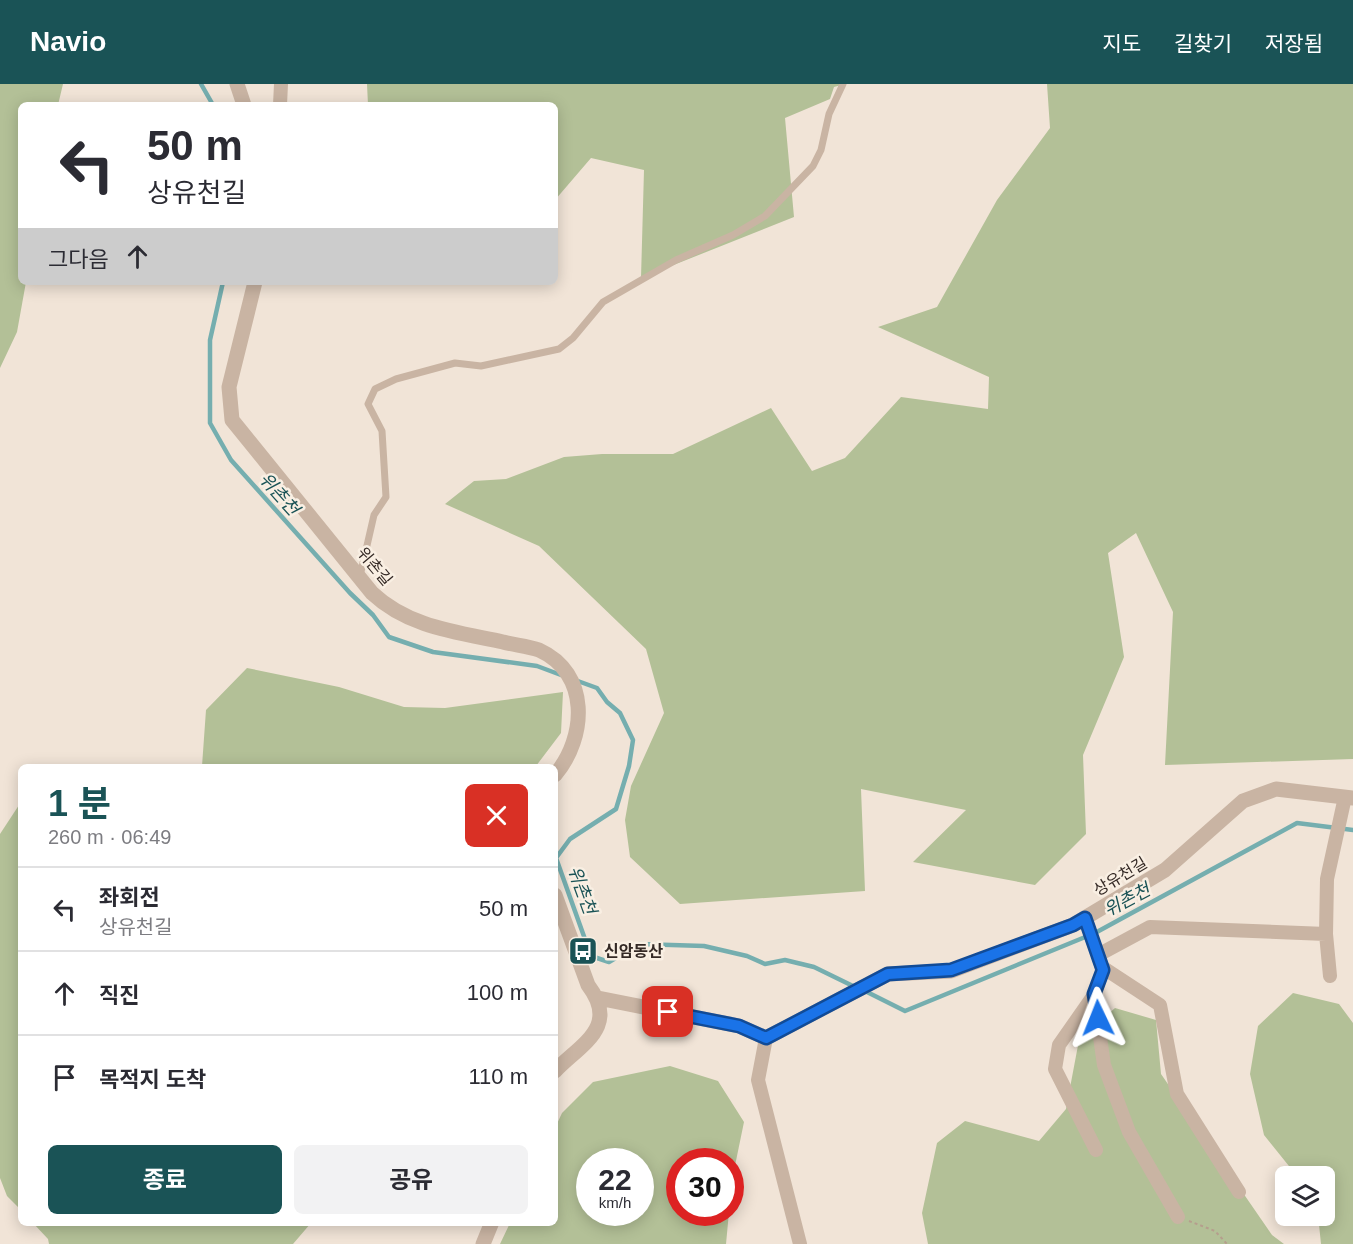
<!DOCTYPE html>
<html lang="ko">
<meta charset="utf-8">
<style>
:root{--surface:#fff;--page:#f2f2f3;--text:#2b2b33;--muted:#7c7c81;--line:#e1e1e2;--accent:#1a5356}
body{margin:0;font-family:Helvetica,"Noto Sans KR",sans-serif;background:var(--page);color:var(--text);height:100vh;display:flex;flex-direction:column;font-size:22px;white-space:nowrap}
*{box-sizing:border-box;margin:0}
p{font-size:20px;color:var(--muted)}
.icon{flex:none;width:33px;height:33px;fill:none;stroke:currentColor;stroke-width:2;stroke-linecap:round;stroke-linejoin:round}
.map{position:relative;flex:1;overflow:hidden}
.panel{position:absolute;left:18px;top:680px;width:540px;height:462px;display:flex;flex-direction:column;background:var(--surface);border-radius:9px;box-shadow:0 3px 15px #0003}
.panel>*{flex:none}
.guide{position:absolute;left:18px;top:18px;width:540px;height:183px;border-radius:9px;box-shadow:0 3px 15px #0003;background:#fff;color:var(--text);overflow:hidden}
.fabs{position:absolute;left:1275px;top:1082px;display:grid;gap:12px}
.fabs a{display:grid;place-items:center;width:60px;height:60px;border-radius:9px;background:var(--surface);box-shadow:0 3px 15px #0003;font-size:30px}
.speed{position:absolute;left:576px;top:1064px;display:flex;gap:12px;font-size:30px;font-weight:700;text-align:center}
.speed>*{display:grid;place-content:center;width:78px;height:78px;border-radius:50%;background:var(--surface);box-shadow:0 3px 15px #0003;line-height:1}
.speed small{font-size:15px;font-weight:400}
.speed .limit{border:9px solid #d22;background:#fff;color:#111}
.pin{position:absolute;display:grid;place-items:center;width:51px;height:51px;color:#fff;margin:-26px;border-radius:12px;box-shadow:0 3px 9px #0006}
.me{position:absolute;width:66px;margin:-33px;rotate:358deg;stroke-linejoin:round;filter:drop-shadow(0 0 4px #0008)}
.turn{display:flex;align-items:center;gap:21px;height:126px;padding:0 30px;font-size:27px}
.turn .icon{width:78px;height:78px;stroke-width:2.5}
.turn b{display:block;font-size:42px;line-height:51px}
.then{display:flex;align-items:center;height:57px;padding:0 30px;background:#0003;gap:12px;font-size:22px}
.round{display:grid;place-items:center;flex:none;width:63px;height:63px;border-radius:9px;background:var(--page)}
.summary{display:flex;align-items:center;justify-content:space-between;height:102px;padding:0 30px}
h1{font-size:36px;font-weight:700;line-height:45px;color:var(--accent)}
.cta{display:flex;gap:12px;margin-top:auto;padding:12px 30px}
.cta a{flex:1;height:69px;border-radius:9px;background:var(--accent);color:#fff;font-size:24px;font-weight:700;line-height:69px;text-align:center}
.cta a+a{background:var(--page);color:var(--text)}
ul{padding:0;list-style:none}
li{display:flex;align-items:center;gap:18px;height:84px;padding:0 30px;border-top:2px solid var(--line)}
li div{flex:1}
li b{display:block;font-size:22px}
li em{font-style:normal}
header{display:flex;align-items:center;gap:36px;box-sizing:border-box;height:84px;padding:0 30px;background:var(--accent);color:#fff}
header strong{font-size:28px}
nav{display:flex;gap:33px;margin-inline-start:auto;font-size:21px}
.map>svg:first-child{display:block}
.green{fill:#b3c097;fill-rule:evenodd}
.lines{fill:none;stroke-linecap:round;stroke-linejoin:round}
.stream{stroke:#75aeaf;stroke-width:4.5}
.path{stroke:#b59e8d;stroke-width:2;stroke-dasharray:3 3;stroke-linecap:butt}
.service{stroke:#c9b4a3;stroke-width:7}
.minor{stroke:#c9b4a3;stroke-width:14}
.tertiary{stroke:#c9b4a3;stroke-width:15}
.route-casing{stroke:#114b97;stroke-width:15}
.route{stroke:#1a73e8;stroke-width:10}
.labels{text-anchor:middle;stroke-width:5;stroke-linejoin:round;paint-order:stroke}
.street-label{font-size:16px;fill:#342925;stroke:#f9efe3}
.poi-label{font-size:16px;font-weight:bold;fill:#342925;stroke:#f9efe3;text-anchor:start}
.water-label{font-size:18px;font-style:italic;fill:#1a5356;stroke:#f9efe3}
</style>
<header>
<strong>Navio</strong>
<nav><a>지도</a><a>길찾기</a><a>저장됨</a></nav>
</header>
<div class="map">
<svg width="1353" height="1160" viewBox="0 0 1353 1160">
<rect width="100%" height="100%" fill="#f1e4d7"/>
<path class="green" d="M 0,0 L 63,0 L 58,21 L 21,21 L 21,198 L 26,198 L 17,248 L 0,284 Z
M 367,0 L 845,0 L 834,3 L 830,15 L 785,34 L 794,133 L 641,194 L 644,86 L 591,74 L 555,116 L 555,21 L 368,21 Z
M 1047,0 L 1353,0 L 1353,675 L 1165,681 L 1173,528 L 1136,449 L 1108,469 L 1124,573 L 1083,671 L 1086,750 L 1035,801 L 913,778 L 966,726 L 861,705 L 865,807 L 680,820 L 630,773 L 625,736 L 631,702 L 664,629 L 646,565 L 539,462 L 445,420 L 474,397 L 506,395 L 564,373 L 602,370 L 673,370 L 771,324 L 812,387 L 845,374 L 901,313 L 988,325 L 989,293 L 878,243 L 937,223 L 997,116 L 1050,44 Z
M 247,584 L 339,603 L 404,623 L 445,624 L 563,608 L 561,649 L 536,682 L 202,682 L 206,626 Z
M 21,718 L 21,1126 L 7,1112 L 0,1094 L 0,750 Z
M 1293,909 L 1339,920 L 1353,939 L 1353,1160 L 1321,1160 L 1318,1131 L 1324,1131 L 1324,1092 L 1297,1092 L 1264,1051 L 1250,990 L 1258,942 Z
M 1115,924 L 1156,936 L 1161,990 L 1272,1151 L 1284,1160 L 928,1160 L 922,1129 L 937,1059 L 965,1037 L 1039,1057 L 1066,1025 L 1079,956 Z
M 670,982 L 718,997 L 744,1038 L 731,1101 L 730,1077 L 680,1077 L 680,1128 L 729,1128 L 726,1160 L 500,1160 L 510,1139 L 555,1138 L 555,1044 L 562,1029 L 593,998 ZM 590,1077 L 640,1077 L 640,1128 L 590,1128 Z
M 33,1139 L 311,1139 L 293,1160 L 49,1160 L 48,1155 Z"/>
<g class="lines">
<path class="stream" d="M 201,0 L 213,21
M 223,198 L 210,256 L 210,339 L 231,376 L 350,509 L 373,531 L 389,553 L 433,568 L 537,582 L 561,591
M 575,596 L 597,604 L 607,618 L 620,629 L 633,656 L 629,682 L 616,725 L 570,755 L 556,774 L 591,872 L 609,878 L 639,860 L 704,862 L 747,872 L 765,880 L 785,876 L 814,883 L 855,903
M 863,906 L 905,927 L 1095,849 L 1297,739 L 1353,746"/>
<path class="path" d="M 1189,1137 L 1215,1147 L 1227,1160"/>
<path class="service" d="M 360,492 L 374,431 L 386,413 L 382,347 L 368,320 L 375,305 L 396,295 L 455,279 L 481,282 L 559,265 L 573,254 L 603,218 L 676,176 L 733,151 L 765,132 L 813,82 L 821,66 L 829,30 L 843,0"/>
<path class="minor" d="M 280,21 L 281,0
M 1085,834 L 1103,886 L 1094,911 L 1104,981 L 1129,1048 L 1178,1133
M 1098,871 L 1150,843 L 1326,850
M 1102,883 L 1160,921 L 1177,1010 L 1239,1108
M 1330,892 L 1326,850 L 1327,795 L 1345,713
M 1094,911 L 1059,961 L 1055,985 L 1096,1066
M 766,954 L 758,996 L 800,1160"/>
<path class="tertiary" d="M 237,0 L 244,21
M 255,198 L 229,303 L 232,336 L 372,509 C 408,543 456,548 503,558 C 514,561 528,562 539,566 C 590,589 587,653 555,691
M 555,811 L 588,901 C 620,943 581,960 555,987
M 598,914 L 739,942 L 766,954 L 888,890 L 951,887 L 1073,841 L 1165,786 L 1243,717 L 1276,705 L 1353,714
M 483,1160 L 492,1138"/>
</g>
<g class="lines">
<g class="route-casing">
<path id="route" d="M 668,928 L 739,942 L 766,954 L 888,890 L 951,886 L 1073,841 L 1085,834 L 1103,886 L 1094,910 L 1098,934"/>
</g>
<use href="#route" class="route"/>
</g>
<defs>
<g id="bus-square" transform="scale(1.5)"><rect x="-9" y="-9" width="18" height="18" rx="4" fill="#1a5356" stroke="#f9efe3"/><path d="M-5-6H5V4H4V6H2V4H-2V6H-4V4H-5ZM-3.5-4V0h7V-4ZM-3.5 1.2v1.5H-2V1.2ZM2 1.2v1.5H3.5V1.2Z" fill="#fff"/></g>
</defs>
<g fill-rule="evenodd">
<use href="#bus-square" x="583" y="867"/>
</g>
<g class="labels">
<g class="street-label">
<text transform="translate(375 482) rotate(50)" y="6">위촌길</text>
<text transform="translate(1120 792) rotate(-31)" y="6">상유천길</text>
</g>
<g class="poi-label">
<text x="604" y="873">신암동산</text>
</g>
<g class="water-label">
<text transform="translate(279 410) rotate(48)" y="6">위촌천</text>
<text transform="translate(582 806) rotate(70)" y="6">위촌천</text>
<text transform="translate(1127 816) rotate(-28)" y="6">위촌천</text>
</g>
</g>
</svg>
<div class="fabs">
<a><svg class="icon" aria-label="layers" viewBox="0 0 24 24"><path d="M12 4l9 5-9 5-9-5zM3 14l9 5 9-5"/></svg></a>
</div>
<div class="speed"><div>22<small>km/h</small></div><div class="limit">30</div></div>
<div class="pin" style="left:668px;top:928px;background:#d93025"><svg class="icon" aria-label="arrive" viewBox="0 0 24 24"><path d="M6 21V4h12l-3 4 3 4H6"/></svg></div>
<svg class="me" style="left:1098px;top:934px" viewBox="-20 -20 40 40"><path d="M0-17L14 15 0 8-14 15z" fill="#1a73e8" stroke="#fff" stroke-width="4"/></svg>
<div class="guide">
<div class="turn"><svg class="icon" aria-label="left" viewBox="0 0 24 24"><path d="M17 20v-9H6M10 6l-5 5 5 5"/></svg><div><b>50 m</b>상유천길</div></div>
<div class="then">그다음<svg class="icon" aria-label="ahead" viewBox="0 0 24 24"><path d="M12 20V5M6 11l6-6 6 6"/></svg></div>
</div>
<section class="panel">
<div class="summary"><div><h1>1 분</h1><p>260 m · 06:49</p></div><a class="round" style="background:#d93025;color:#fff"><svg class="icon" aria-label="close" viewBox="0 0 24 24"><path d="M6 6l12 12M18 6L6 18"/></svg></a></div>
<ul>
<li><svg class="icon" aria-label="left" viewBox="0 0 24 24"><path d="M17 20v-9H6M10 6l-5 5 5 5"/></svg><div><b>좌회전</b><p>상유천길</p></div><em>50 m</em></li>
<li><svg class="icon" aria-label="ahead" viewBox="0 0 24 24"><path d="M12 20V5M6 11l6-6 6 6"/></svg><div><b>직진</b></div><em>100 m</em></li>
<li><svg class="icon" aria-label="arrive" viewBox="0 0 24 24"><path d="M6 21V4h12l-3 4 3 4H6"/></svg><div><b>목적지 도착</b></div><em>110 m</em></li>
</ul>
<div class="cta"><a>종료</a><a>공유</a></div>
</section>
</div>
